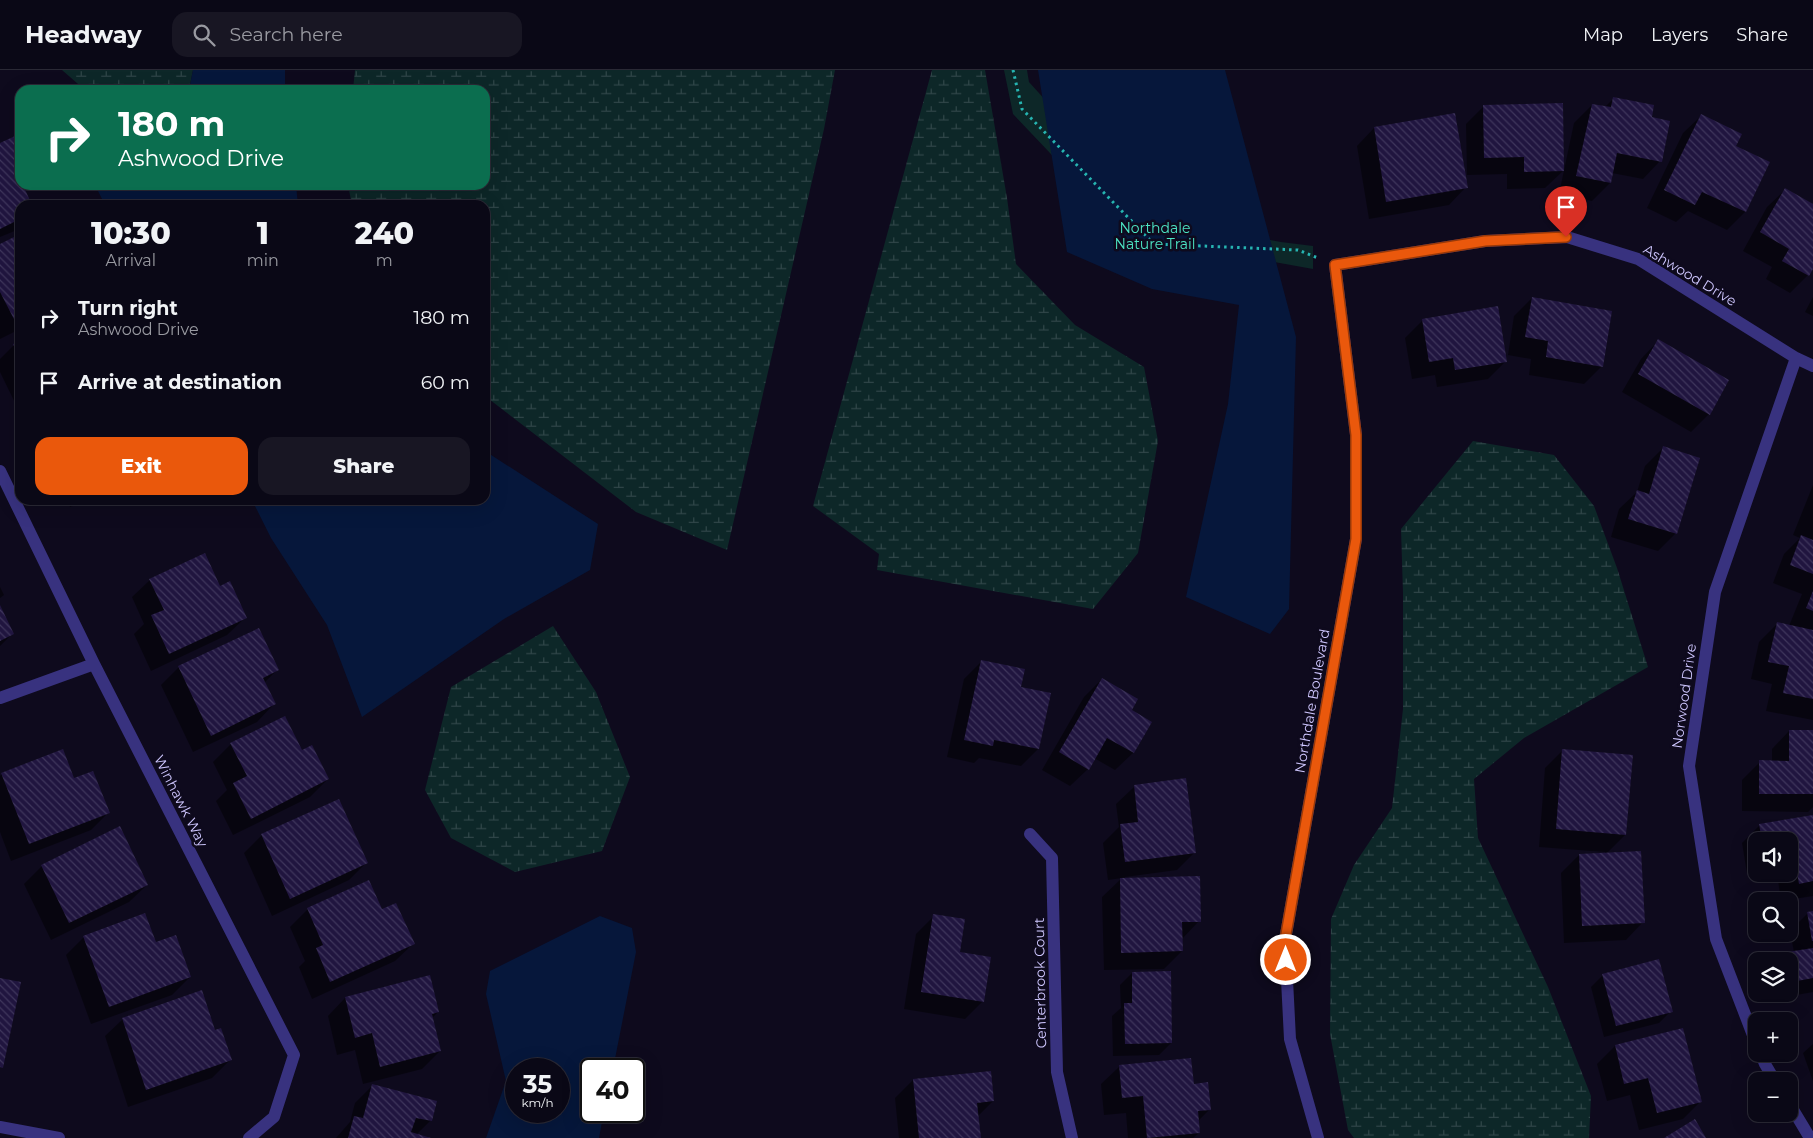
<!DOCTYPE html>
<meta charset="utf-8">
<style>
:root{--surface:#0a0816;--page:#181623;--text:#f1f3f6;--muted:#999aa1;--line:#2a2935;--accent:#ea580c}
body{margin:0;font-family:Montserrat,sans-serif;background:var(--page);color:var(--text);height:100vh;display:flex;flex-direction:column;font-size:19px;white-space:nowrap}
*{box-sizing:border-box;margin:0}
p{font-size:16px;color:var(--muted)}
.icon{flex:none;width:28px;height:28px;fill:none;stroke:currentColor;stroke-width:2;stroke-linecap:round;stroke-linejoin:round}
.map{position:relative;flex:1;overflow:hidden}
.details{position:absolute;left:15px;top:130px;width:475px;height:305px;display:flex;flex-direction:column;background:var(--surface);border-radius:15px;box-shadow:0 5px 20px #0002,0 0 0 1px var(--line)}
.details>*{flex:none}
.top-card{position:absolute;left:15px;top:15px;width:475px;height:105px;border-radius:15px;box-shadow:0 5px 20px #0002,0 0 0 1px var(--line);background:#0b6e4f;color:#fff;overflow:hidden}
.fabs{position:absolute;left:1748px;top:762px;display:grid;gap:10px}
.fabs a{display:grid;place-items:center;width:50px;height:50px;border-radius:10px;background:var(--surface);box-shadow:0 5px 20px #0002,0 0 0 1px var(--line);font-size:25px}
.speed{position:absolute;left:505px;top:988px;display:flex;gap:10px;font-size:25px;font-weight:700;text-align:center}
.speed>*{display:grid;place-content:center;width:65px;height:65px;border-radius:50%;background:var(--surface);box-shadow:0 5px 20px #0002,0 0 0 1px var(--line);line-height:1}
.speed small{font-size:12px;font-weight:400}
.speed .limit{border:2px solid #111;border-radius:8px;background:#fff;color:#111}
.pin{position:absolute;display:grid;place-items:center;width:42px;height:42px;color:#fff;margin:-51px -21px;border-radius:50% 50% 50% 0;rotate:-45deg;box-shadow:0 0 5px #0007}
.pin .icon{rotate:45deg}
.me{position:absolute;width:55px;margin:-28px;rotate:0deg;stroke-linejoin:round;filter:drop-shadow(0 0 4px #0008)}
.turn{display:flex;align-items:center;gap:18px;height:105px;padding:0 20px;font-size:22px}
.turn .icon{width:65px;height:65px;stroke-width:2.5}
.turn b{display:block;font-size:35px;line-height:42px}
.eta{display:flex;justify-content:space-evenly;align-items:center;height:85px;text-align:center}
.eta b{font-size:30px;font-weight:800;line-height:35px}
.button{display:flex;gap:10px;margin-top:auto;padding:10px 20px}
.button a{flex:1;height:58px;border-radius:15px;background:var(--accent);color:#fff;font-size:20px;font-weight:800;line-height:58px;text-align:center}
.button a+a{background:var(--page);color:var(--text)}
ul{padding:0;list-style:none}
li{display:flex;align-items:center;gap:15px;height:65px;padding:0 20px}
li div{flex:1}
li b{display:block;font-size:19px}
li em{font-style:normal}
header{display:flex;align-items:center;gap:30px;box-sizing:border-box;height:70px;padding:0 25px;background:var(--surface);border-bottom:1px solid var(--line)}
header strong{font-size:24px}
nav{display:flex;gap:28px;margin-inline-start:auto;font-size:18px}
.search{width:350px;height:45px;background:var(--page);display:flex;align-items:center;gap:12px;box-sizing:border-box;padding:0 18px;border-radius:15px;color:var(--muted);font-size:19px}
.map>svg:first-child{display:block}
.wetland{fill:url(#wetland-marsh)}
.park{fill:#0d2728}
.water{fill:#06173b;fill-rule:evenodd}
.shadow{fill:#0007}
.building{fill:url(#building-back-hatch)}
.lines{fill:none;stroke-linecap:round;stroke-linejoin:round}
.path{stroke:#26b4b1;stroke-width:3;stroke-dasharray:2.5 4;stroke-linecap:butt}
.minor{stroke:#38327f;stroke-width:12}
.route-casing{stroke:#983908;stroke-width:12}
.route{stroke:#ea580c;stroke-width:9}
.labels{text-anchor:middle;stroke-width:5;stroke-linejoin:round;paint-order:stroke}
.park-label{font-size:14px;fill:#4de5c5;stroke:#0e0a1d}
.street-label{font-size:14px;fill:#cfc7ff;stroke:#0e0a1d}
</style>
<header>
<strong>Headway</strong>
<div class="search"><svg class="icon" aria-label="search" viewBox="0 0 24 24"><circle cx="10" cy="10" r="6"/><path d="M15 15l6 6"/></svg>Search here</div>
<nav><a>Map</a><a>Layers</a><a>Share</a></nav>
</header>
<div class="map">
<svg width="1813" height="1068" viewBox="0 0 1813 1068">
<defs>
<pattern id="wetland-marsh" width="20" height="14" patternUnits="userSpaceOnUse" patternTransform="scale(1.25)"><rect width="20" height="14" fill="#0d2728"/><path d="M1 5h8M5 5V1M11 12h8M15 12V8" fill="none" stroke="#2f4548"/></pattern>
<pattern id="building-back-hatch" width="6" height="6" patternUnits="userSpaceOnUse" patternTransform="scale(1.25)"><rect width="6" height="6" fill="#20153f"/><path d="M-1 5l2 2M0 0l6 6M5-1l2 2" fill="none" stroke="#3f365c"/></pattern>
</defs>
<rect width="100%" height="100%" fill="#0e0a1d"/>
<path class="wetland" d="M 62,0 L 193,0 L 189,20 L 85,20 Z
M 355,0 L 835,0 L 824,59 L 727,480 L 636,442 L 485,326 L 485,135 L 352,135 L 348,115 L 485,115 L 485,20 L 353,20 Z
M 932,0 L 985,0 L 1007,128 L 1016,194 L 1075,255 L 1144,297 L 1158,371 L 1138,483 L 1093,539 L 877,500 L 879,484 L 813,436 Z
M 1473,371 L 1554,385 L 1594,436 L 1617,498 L 1648,597 L 1524,668 L 1474,709 L 1478,768 L 1548,917 L 1591,1026 L 1589,1068 L 1354,1068 L 1348,1060 L 1330,964 L 1331,849 L 1354,795 L 1392,738 L 1403,639 L 1403,523 L 1401,459 Z
M 553,556 L 596,622 L 630,707 L 602,781 L 515,802 L 451,768 L 425,720 L 451,617 Z"/>
<path class="park" d="M 1004,0 L 1027,0 L 1029,12 L 1152,148 L 1281,172 L 1313,176 L 1313,199 L 1258,189 L 1145,183 L 1013,44 Z"/>
<path class="water" d="M 193,0 L 285,0 L 285,20 L 189,20 Z
M 1038,0 L 1225,0 L 1296,267 L 1289,539 L 1270,564 L 1186,527 L 1228,334 L 1239,235 L 1152,219 L 1067,182 Z
M 95,115 L 296,115 L 298,135 L 105,135 Z
M 485,381 L 598,454 L 590,500 L 504,549 L 362,647 L 327,555 L 271,468 L 252,430 L 485,430 Z
M 600,846 L 632,858 L 636,882 L 613,999 L 591,999 L 591,1041 L 604,1041 L 599,1068 L 486,1068 L 506,1011 L 486,924 L 490,901 ZM 516,999 L 559,999 L 559,1041 L 516,1041 Z"/>
<path class="shadow" d="M 1614,28 L 1650,48 L 1660,91 L 1643,109 L 1612,103 L 1610,113 L 1592,131 L 1559,124 L 1574,53 L 1592,35 L 1605,37 Z
M 1484,36 L 1563,101 L 1545,118 L 1507,119 L 1507,104 L 1467,105 L 1466,54 Z
M 1701,46 L 1734,76 L 1768,93 L 1745,142 L 1727,160 L 1688,141 L 1676,152 L 1647,138 L 1683,63 Z
M 1374,58 L 1466,117 L 1449,135 L 1369,149 L 1357,76 Z
M 0,75 L 20,80 L 20,115 L 22,115 L 31,135 L 20,135 L 20,156 L 17,160 L 0,167 Z
M 1785,120 L 1813,135 L 1813,196 L 1808,205 L 1790,223 L 1766,209 L 1772,197 L 1743,181 L 1767,137 Z
M 20,166 L 20,259 L 0,269 L 0,176 Z
M 1813,227 L 1813,246 L 1805,242 Z
M 1532,228 L 1602,296 L 1584,314 L 1529,305 L 1531,289 L 1508,285 L 1514,246 Z
M 1423,250 L 1506,291 L 1488,309 L 1437,317 L 1435,305 L 1412,309 L 1405,268 Z
M 1658,271 L 1709,344 L 1691,362 L 1622,322 L 1641,289 Z
M 20,272 L 20,343 L 0,302 L 0,289 L 14,275 Z
M 1663,378 L 1676,463 L 1658,481 L 1611,467 L 1619,439 L 1637,422 L 1645,396 Z
M 1813,415 L 1813,650 L 1766,641 L 1772,614 L 1751,609 L 1759,572 L 1777,554 L 1789,556 L 1802,524 L 1773,513 L 1784,484 L 1800,468 L 1793,465 Z
M 67,430 L 86,430 L 70,437 Z
M 150,510 L 219,518 L 245,548 L 227,565 L 151,601 L 134,564 L 144,554 L 132,527 Z
M 0,517 L 4,525 L 0,528 Z
M 0,538 L 13,563 L 0,576 Z
M 982,591 L 1020,618 L 1038,679 L 1021,696 L 979,688 L 974,693 L 947,687 L 964,609 Z
M 179,597 L 277,600 L 264,613 L 274,634 L 257,652 L 193,682 L 161,615 Z
M 1102,609 L 1130,640 L 1150,652 L 1133,683 L 1115,700 L 1094,688 L 1088,699 L 1070,716 L 1042,700 L 1084,627 Z
M 1789,661 L 1813,662 L 1813,737 L 1808,742 L 1742,741 L 1742,710 L 1760,692 L 1772,692 L 1772,679 Z
M 231,674 L 328,709 L 310,727 L 233,765 L 216,731 L 227,720 L 213,692 Z
M 1563,680 L 1625,765 L 1606,784 L 1643,852 L 1626,870 L 1564,873 L 1561,803 L 1579,785 L 1605,784 L 1605,782 L 1539,777 L 1545,698 Z
M 2,704 L 73,710 L 108,743 L 91,760 L 11,791 L 0,762 L 0,706 Z
M 1134,717 L 1195,782 L 1177,800 L 1125,807 L 1125,809 L 1199,851 L 1182,869 L 1182,881 L 1164,899 L 1104,900 L 1102,827 L 1122,808 L 1108,810 L 1103,773 L 1119,757 L 1116,734 Z
M 1813,746 L 1813,826 L 1781,831 L 1777,804 L 1789,804 L 1789,771 L 1756,771 L 1756,801 L 1747,803 L 1742,773 L 1760,755 Z
M 262,765 L 366,793 L 349,810 L 272,846 L 244,783 Z
M 42,796 L 147,815 L 129,832 L 51,870 L 24,814 Z
M 308,839 L 381,841 L 413,874 L 395,891 L 312,929 L 299,897 L 305,891 L 290,857 Z
M 1813,842 L 1813,922 L 1774,929 L 1774,924 L 1789,924 L 1789,891 L 1780,891 L 1788,883 L 1794,882 L 1790,861 L 1808,843 Z
M 934,846 L 958,883 L 983,931 L 965,949 L 904,939 L 916,864 Z
M 84,867 L 155,874 L 190,907 L 172,925 L 91,954 L 66,885 Z
M 1132,903 L 1171,973 L 1159,985 L 1113,986 L 1112,946 L 1121,938 L 1120,915 Z
M 1603,905 L 1671,941 L 1659,953 L 1604,967 L 1591,917 Z
M 345,928 L 438,942 L 432,948 L 440,981 L 422,999 L 363,1014 L 355,980 L 337,985 L 328,946 Z
M 123,949 L 214,961 L 230,990 L 212,1008 L 128,1037 L 105,966 Z
M 1683,959 L 1701,1031 L 1683,1049 L 1639,1060 L 1630,1025 L 1607,1031 L 1597,994 L 1615,976 Z
M 1813,974 L 1813,1011 L 1803,983 Z
M 1190,989 L 1193,1015 L 1209,1040 L 1198,1051 L 1199,1063 L 1193,1068 L 1128,1068 L 1126,1043 L 1104,1045 L 1101,1014 L 1119,997 Z
M 990,1002 L 993,1031 L 978,1046 L 980,1068 L 899,1068 L 895,1028 L 913,1010 Z
M 372,1016 L 435,1032 L 430,1051 L 416,1065 L 429,1068 L 336,1068 L 350,1052 L 355,1033 Z"/>
<path class="building" d="M 1613,27 L 1654,35 L 1652,47 L 1670,51 L 1662,92 L 1617,83 L 1611,113 L 1576,106 L 1592,34 L 1611,37 Z
M 1563,33 L 1564,101 L 1524,102 L 1524,87 L 1484,88 L 1483,35 Z
M 1455,43 L 1468,118 L 1386,132 L 1374,57 Z
M 1701,44 L 1742,64 L 1736,76 L 1770,92 L 1746,142 L 1702,122 L 1695,135 L 1664,120 Z
M 15,66 L 20,77 L 20,115 L 23,115 L 32,135 L 20,135 L 20,149 L 0,159 L 0,73 Z
M 1785,118 L 1813,134 L 1813,199 L 1809,206 L 1782,191 L 1789,179 L 1760,162 Z
M 20,164 L 20,251 L 16,253 L 0,222 L 0,174 Z
M 1532,227 L 1612,241 L 1603,297 L 1546,287 L 1548,271 L 1525,267 Z
M 1498,236 L 1507,292 L 1455,300 L 1453,288 L 1429,292 L 1422,249 Z
M 1658,269 L 1729,310 L 1710,345 L 1638,304 Z
M 20,271 L 20,289 L 13,274 Z
M 1663,376 L 1700,388 L 1677,464 L 1628,449 L 1637,420 L 1649,424 Z
M 1801,465 L 1813,470 L 1813,504 L 1790,495 Z
M 205,483 L 220,516 L 230,511 L 247,548 L 169,584 L 151,545 L 164,540 L 149,509 Z
M 1813,521 L 1813,541 L 1806,538 Z
M 0,535 L 14,564 L 0,571 Z
M 1777,552 L 1813,560 L 1813,629 L 1783,623 L 1789,596 L 1768,592 Z
M 259,558 L 279,600 L 263,608 L 276,634 L 211,666 L 178,596 Z
M 981,590 L 1025,599 L 1021,617 L 1051,623 L 1039,679 L 994,670 L 993,676 L 964,670 Z
M 1102,608 L 1138,629 L 1132,640 L 1152,652 L 1134,683 L 1107,668 L 1089,700 L 1059,682 Z
M 285,646 L 302,680 L 312,675 L 329,709 L 251,749 L 233,713 L 247,706 L 230,673 Z
M 1789,660 L 1813,660 L 1813,724 L 1759,724 L 1759,690 L 1789,691 Z
M 63,679 L 74,708 L 93,701 L 110,743 L 29,774 L 1,703 Z
M 1562,679 L 1633,685 L 1626,765 L 1556,759 Z
M 1186,708 L 1196,783 L 1125,792 L 1120,754 L 1138,752 L 1134,715 Z
M 339,729 L 368,793 L 290,829 L 261,764 Z
M 1813,745 L 1813,811 L 1799,814 L 1793,781 L 1789,782 L 1789,771 L 1762,771 L 1759,754 Z
M 120,756 L 148,815 L 69,853 L 41,795 Z
M 1641,781 L 1645,853 L 1582,856 L 1579,784 Z
M 1200,806 L 1201,852 L 1182,852 L 1183,881 L 1121,883 L 1120,808 Z
M 369,810 L 382,839 L 396,833 L 415,874 L 330,912 L 316,878 L 323,875 L 307,838 Z
M 1813,841 L 1813,871 L 1812,871 L 1807,842 Z
M 145,843 L 156,872 L 176,865 L 191,907 L 109,937 L 83,866 Z
M 933,844 L 965,849 L 960,882 L 991,887 L 984,932 L 921,922 Z
M 1813,878 L 1813,908 L 1792,912 L 1787,882 Z
M 1659,889 L 1673,942 L 1616,956 L 1602,904 Z
M 1171,901 L 1172,973 L 1125,974 L 1124,933 L 1132,933 L 1132,902 Z
M 430,905 L 439,942 L 432,944 L 441,981 L 380,997 L 372,963 L 355,968 L 345,927 Z
M 0,908 L 21,912 L 3,998 L 0,997 Z
M 202,920 L 215,960 L 221,958 L 232,990 L 146,1020 L 122,948 Z
M 1683,958 L 1702,1032 L 1657,1043 L 1648,1008 L 1624,1014 L 1615,975 Z
M 1191,988 L 1194,1014 L 1208,1012 L 1211,1040 L 1198,1041 L 1200,1063 L 1147,1068 L 1143,1026 L 1122,1028 L 1119,995 Z
M 991,1001 L 994,1031 L 977,1033 L 981,1068 L 919,1068 L 913,1009 Z
M 372,1014 L 437,1031 L 432,1051 L 416,1048 L 411,1062 L 431,1068 L 348,1068 L 354,1046 L 363,1048 Z
M 1695,1049 L 1706,1068 L 1664,1068 Z"/>
<g class="lines">
<path class="path" d="M 1013,0 L 1022,39 L 1154,174 L 1298,180 L 1318,188"/>
<path class="minor" d="M 0,401 L 94,594 L 294,985 L 274,1047 L 249,1068
M 0,628 L 94,594
M 1030,764 L 1052,788 L 1057,1002 L 1072,1068
M 1756,973 L 1716,869 L 1689,696 L 1715,522 L 1796,288
M 1761,984 L 1765,994 L 1775,1011
M 1789,1033 L 1810,1068
M 0,1057 L 59,1068
M 1318,1068 L 1290,969 L 1285,870 L 1356,469 L 1356,365 L 1335,195 L 1485,171 L 1567,167 L 1638,189 L 1796,288 L 1813,296"/>
</g>
<g class="lines">
<g class="route-casing">
<path id="route" d="M 1286,890 L 1285,870 L 1356,469 L 1356,365 L 1335,195 L 1485,171 L 1566,167"/>
</g>
<use href="#route" class="route"/>
</g>
<g class="labels">
<g class="park-label">
<text x="1155" y="163">Northdale<tspan x="1155" dy="16">Nature Trail</tspan></text>
</g>
<g class="street-label">
<text transform="translate(1690 205) rotate(31)" y="5">Ashwood Drive</text>
<text transform="translate(1684 626) rotate(-82)" y="5">Norwood Drive</text>
<text transform="translate(1312 631) rotate(-80)" y="5">Northdale Boulevard</text>
<text transform="translate(181 731) rotate(63)" y="5">Winhawk Way</text>
<text transform="translate(1040 913) rotate(-91)" y="5">Centerbrook Court</text>
</g>
</g>
</svg>
<div class="fabs">
<a><svg class="icon" aria-label="sound" viewBox="0 0 24 24"><path d="M4 9h4l5-4v14l-5-4H4zM17 9q2 3 0 6"/></svg></a>
<a><svg class="icon" aria-label="search" viewBox="0 0 24 24"><circle cx="10" cy="10" r="6"/><path d="M15 15l6 6"/></svg></a>
<a><svg class="icon" aria-label="layers" viewBox="0 0 24 24"><path d="M12 4l9 5-9 5-9-5zM3 14l9 5 9-5"/></svg></a>
<a>+</a>
<a>−</a>
</div>
<div class="speed"><div>35<small>km/h</small></div><div class="limit">40</div></div>
<div class="pin" style="left:1566px;top:167px;background:#d93025"><svg class="icon" aria-label="arrive" viewBox="0 0 24 24"><path d="M6 21V4h12l-3 4 3 4H6"/></svg></div>
<svg class="me" style="left:1286px;top:890px" viewBox="-20 -20 40 40"><circle r="17" fill="#ea580c" stroke="#fff" stroke-width="3"/><path d="M0-11L8 9 0 5-8 9z" fill="#fff"/></svg>
<div class="top-card">
<div class="turn"><svg class="icon" aria-label="right" viewBox="0 0 24 24"><path d="M7 20v-9h11M14 6l5 5-5 5"/></svg><div><b>180 m</b>Ashwood Drive</div></div>
</div>
<section class="details">
<div class="eta">
<div><b>10:30</b><p>Arrival</p></div>
<div><b>1</b><p>min</p></div>
<div><b>240</b><p>m</p></div>
</div>
<ul>
<li><svg class="icon" aria-label="right" viewBox="0 0 24 24"><path d="M7 20v-9h11M14 6l5 5-5 5"/></svg><div><b>Turn right</b><p>Ashwood Drive</p></div><em>180 m</em></li>
<li><svg class="icon" aria-label="arrive" viewBox="0 0 24 24"><path d="M6 21V4h12l-3 4 3 4H6"/></svg><div><b>Arrive at destination</b></div><em>60 m</em></li>
</ul>
<div class="button"><a>Exit</a><a>Share</a></div>
</section>
</div>
